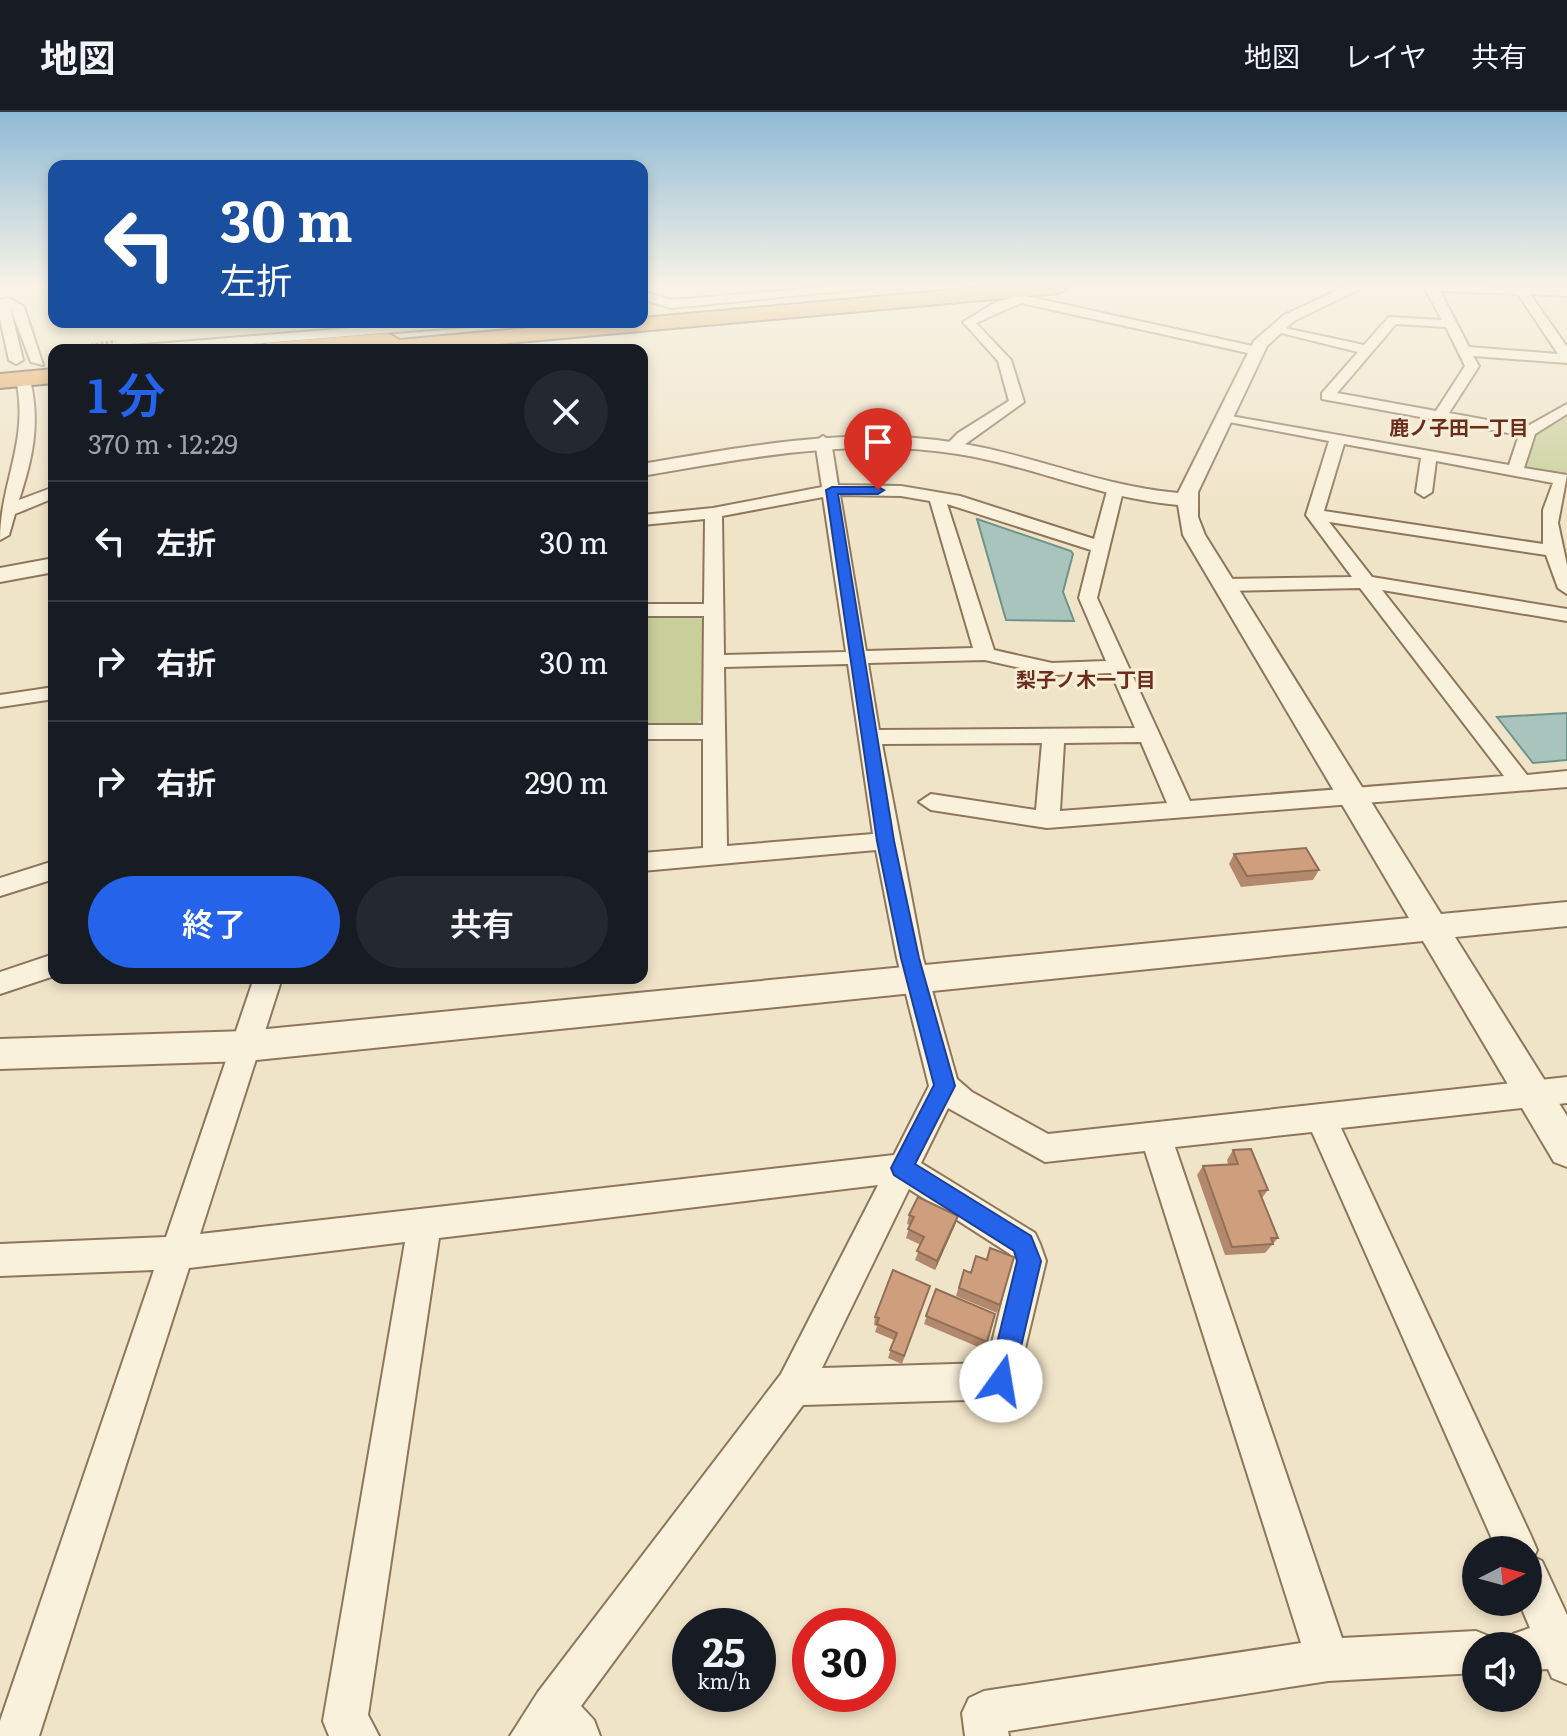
<!DOCTYPE html>
<html lang="ja">
<meta charset="utf-8">
<style>
:root{--surface:#171b24;--page:#242831;--text:#f1f3f6;--muted:#9ea1a6;--line:#363941;--accent:#2563eb}
body{margin:0;font-family:Literata,"Noto Sans JP",serif;background:var(--page);color:var(--text);height:100vh;display:flex;flex-direction:column;font-size:30px;white-space:nowrap}
*{box-sizing:border-box;margin:0}
p{font-size:26px;color:var(--muted)}
.icon{flex:none;width:44px;height:44px;fill:none;stroke:currentColor;stroke-width:2;stroke-linecap:round;stroke-linejoin:round}
.map{position:relative;flex:1;overflow:hidden}
.side{position:absolute;left:48px;top:232px;width:600px;height:640px;display:flex;flex-direction:column;background:var(--surface);border-radius:16px;box-shadow:0 4px 12px #0003}
.side>*{flex:none}
.top-card{position:absolute;left:48px;top:48px;width:600px;height:168px;border-radius:16px;box-shadow:0 4px 12px #0003;background:#1a4fa0;color:#fff;overflow:hidden}
.needle{width:52px;rotate:84deg}
.controls{position:absolute;left:1462px;top:1424px;display:grid;gap:16px}
.controls a{display:grid;place-items:center;width:80px;height:80px;border-radius:50%;background:var(--surface);box-shadow:0 4px 12px #0003;font-size:40px}
.speed{position:absolute;left:672px;top:1496px;display:flex;gap:16px;font-size:40px;font-weight:700;text-align:center}
.speed>*{display:grid;place-content:center;width:104px;height:104px;border-radius:50%;background:var(--surface);box-shadow:0 4px 12px #0003;line-height:1}
.speed small{font-size:20px;font-weight:400}
.speed .limit{border:12px solid #d22;background:#fff;color:#111}
.pin{position:absolute;display:grid;place-items:center;width:68px;height:68px;color:#fff;margin:-82px -34px;border-radius:50% 50% 50% 0;rotate:-45deg;box-shadow:0 0 8px #0007}
.pin .icon{rotate:45deg}
.me{position:absolute;width:88px;margin:-44px;rotate:13deg;stroke-linejoin:round;filter:drop-shadow(0 0 6px #0008)}
.turn{display:flex;align-items:center;gap:28px;height:168px;padding:0 40px;font-size:36px}
.turn .icon{width:104px;height:104px;stroke-width:2.5}
.turn b{display:block;font-size:56px;line-height:68px}
.round{display:grid;place-items:center;flex:none;width:84px;height:84px;border-radius:42px;background:var(--page)}
.head{display:flex;align-items:center;justify-content:space-between;height:136px;padding:0 40px}
h1{font-size:48px;font-weight:600;line-height:60px;color:var(--accent)}
.button{display:flex;gap:16px;margin-top:auto;padding:16px 40px}
.button a{flex:1;height:92px;border-radius:48px;background:var(--accent);color:#fff;font-size:32px;font-weight:600;line-height:92px;text-align:center}
.button a+a{background:var(--page);color:var(--text)}
ul{padding:0;list-style:none}
li{display:flex;align-items:center;gap:24px;height:120px;padding:0 40px;border-top:2px solid var(--line)}
li div{flex:1}
li b{display:block;font-size:30px}
li em{font-style:normal}
header{display:flex;align-items:center;gap:48px;box-sizing:border-box;height:112px;padding:0 40px;background:var(--surface);border-bottom:2px solid var(--line)}
header strong{font-size:38px}
nav{display:flex;gap:44px;margin-inline-start:auto;font-size:28px}
.map>svg:first-child{display:block}
.green{fill:#c9cf9b}
.water{fill:#a9c4bc;stroke:#6f938a;stroke-width:2}
.lines{fill:none;stroke-linecap:round;stroke-linejoin:round}
.minor-casing{stroke:#8d765c;stroke-width:4}
.tertiary-casing{stroke:#8d765c;stroke-width:4}
.motorway-casing{stroke:#5b4430;stroke-width:4}
.path{stroke:#8d765c;stroke-width:3;stroke-dasharray:3 2;stroke-linecap:butt}
.minor{fill:#faf1dc;fill-rule:evenodd}
.tertiary{fill:#faf1dc;fill-rule:evenodd}
.motorway{fill:#e0a458;fill-rule:evenodd}
.wall{fill:#b2896c}
.shaded-wall{fill:#916f58}
.building{fill:#cf9f7d;stroke:#916f58;stroke-width:2}
.route{fill:#2563eb;stroke:#184099;stroke-width:2}
.labels{text-anchor:middle;stroke-width:6;stroke-linejoin:round;paint-order:stroke}
.far-neighbourhood-label{font-size:20px;font-weight:bold;fill:#6b2e1e;stroke:#f7eed8}
</style>
<header>
<strong>地図</strong>
<nav><a>地図</a><a>レイヤ</a><a>共有</a></nav>
</header>
<div class="map">
<svg width="1567" height="1624" viewBox="0 0 1567 1624">
<rect width="100%" height="100%" fill="#f0e4c8"/>
<path class="green" d="M 1567,304 L 1567,363 L 1530,358 L 1525,354 L 1537,322 Z
M 696,503 L 703,508 L 702,607 L 697,612 L 642,613 L 642,504 Z"/>
<path class="water" d="M 977,407 L 1071,439 L 1073,442 L 1063,480 L 1074,509 L 1006,508 Z
M 1567,601 L 1567,648 L 1533,651 L 1497,605 Z"/>
<g class="lines">
<g class="minor-casing">
<path id="minor" d="M 827,175 L 881,175 L 671,196 L 642,187 L 642,179 L 672,188 Z
M 1424,175 L 1567,176 L 1567,184 L 1530,182 L 1567,235 L 1567,251 L 1473,244 L 1479,254 L 1449,301 L 1526,315 L 1567,292 L 1567,302 L 1535,322 L 1524,356 L 1567,363 L 1558,411 L 1567,453 L 1567,482 L 1558,476 L 1546,443 L 1329,410 L 1372,465 L 1567,497 L 1567,509 L 1382,478 L 1527,663 L 1567,659 L 1567,675 L 1047,716 L 931,698 L 919,690 L 931,682 L 1036,698 L 1042,631 L 882,632 L 923,846 L 957,967 L 972,980 L 1048,1022 L 1567,965 L 1567,991 L 1341,1016 L 1531,1424 L 1537,1438 L 1534,1445 L 1542,1449 L 1567,1503 L 1567,1572 L 1552,1566 L 1548,1557 L 1528,1558 L 1528,1534 L 1508,1534 L 1513,1522 L 1530,1516 L 1519,1490 L 1528,1490 L 1528,1438 L 1497,1438 L 1312,1020 L 1175,1035 L 1342,1526 L 1476,1519 L 1491,1525 L 1495,1534 L 1476,1534 L 1476,1561 L 1328,1569 L 1008,1619 L 1009,1624 L 965,1624 L 962,1601 L 969,1586 L 984,1579 L 1301,1531 L 1145,1039 L 1045,1050 L 948,996 L 921,1051 L 1035,1121 L 1040,1132 L 1046,1149 L 1014,1282 L 1001,1287 L 803,1293 L 581,1594 L 594,1608 L 600,1624 L 510,1624 L 538,1580 L 781,1262 L 878,1073 L 439,1126 L 368,1603 L 379,1624 L 329,1624 L 323,1609 L 405,1130 L 189,1156 L 39,1624 L 0,1624 L 0,1609 L 154,1158 L 0,1164 L 0,1132 L 166,1125 L 254,866 L 282,866 L 200,1122 L 894,1043 L 929,974 L 897,846 L 876,738 L 642,759 L 642,741 L 703,736 L 703,627 L 642,627 L 642,613 L 703,613 L 704,504 L 642,504 L 642,492 L 704,492 L 705,407 L 642,413 L 642,403 L 713,396 L 822,375 L 815,329 L 823,324 L 831,329 L 838,373 L 901,374 L 960,384 L 1094,427 L 1107,379 L 1115,374 L 1121,376 L 1123,379 L 1097,486 L 1190,689 L 1504,664 L 1360,476 L 1225,479 L 1216,473 L 1225,467 L 1352,465 L 1306,403 L 1329,329 L 1224,309 L 1219,308 L 1219,302 L 1509,353 L 1519,323 L 1322,287 L 1322,281 L 1358,240 L 1269,218 L 1275,214 L 1364,233 L 1389,205 L 1442,208 ZM 1440,179 L 1518,182 L 1558,242 L 1469,235 ZM 1396,212 L 1446,215 L 1465,254 L 1436,299 L 1337,281 ZM 1344,332 L 1421,346 L 1416,380 L 1424,385 L 1432,380 L 1436,349 L 1553,371 L 1543,398 L 1543,432 L 1324,399 ZM 840,383 L 901,384 L 930,389 L 973,536 L 866,539 ZM 823,385 L 846,540 L 724,543 L 722,404 ZM 947,392 L 1091,438 L 1079,486 L 1106,549 L 1052,551 L 994,538 ZM 985,548 L 1052,563 L 1111,561 L 1135,616 L 879,618 L 868,551 ZM 848,552 L 873,722 L 727,734 L 724,555 ZM 1141,630 L 1167,691 L 1060,699 L 1064,631 ZM 909,1077 L 1010,1142 L 1012,1149 L 987,1251 L 822,1256 Z
M 1021,183 L 1257,235 L 1264,239 L 1257,243 L 1021,191 L 976,211 L 1011,248 L 1024,290 L 957,338 L 947,338 L 944,335 L 958,321 L 1009,289 L 998,249 L 963,210 L 996,190 Z
M 10,186 L 24,195 L 43,253 L 31,250 L 10,195 L 23,248 L 16,252 L 9,248 L 0,207 L 0,188 Z
M 423,210 L 475,210 L 469,214 L 179,238 L 124,238 L 131,234 Z
M 450,234 L 457,235 L 459,238 L 443,238 Z
M 24,268 L 31,272 C 40,314 32,348 19,388 L 54,375 L 54,386 L 15,402 L 9,423 L 0,428 C 0,372 28,331 17,272 Z
M 54,575 L 54,587 L 0,595 L 0,583 Z
M 54,749 L 54,767 L 0,784 L 0,766 Z
M 54,842 L 54,864 L 0,882 L 0,860 Z"/>
</g>
<g class="tertiary-casing">
<path id="tertiary" d="M 1344,175 L 1364,175 L 1294,209 L 1267,234 L 1198,380 L 1198,405 L 1205,423 L 1441,802 L 1567,790 L 1567,814 L 1455,825 L 1567,1004 L 1567,1055 L 1554,1050 L 1423,829 L 246,949 L 0,957 L 0,927 L 246,919 L 1409,806 L 1183,423 L 1178,393 C 1099,386 1034,354 958,342 C 851,325 747,346 642,364 L 642,352 C 747,334 851,314 958,331 C 1034,343 1099,374 1178,381 L 1254,229 L 1284,203 Z
M 54,446 L 54,460 L 0,470 L 0,456 Z"/>
</g>
<g class="motorway-casing">
<path id="motorway" d="M 986,175 L 1069,175 L 1059,181 L 432,238 L 256,238 L 267,231 L 388,221 L 399,228 L 596,210 L 642,210 L 642,206 Z
M 54,257 L 54,271 L 0,276 L 0,262 Z"/>
</g>
<path class="path" d="M 61,238 L 116,229"/>
<use href="#minor" class="minor"/>
<use href="#tertiary" class="tertiary"/>
<use href="#motorway" class="motorway"/>
</g>
<path class="wall" d="M 1234,742 L 1319,758 L 1313,768 L 1241,775 L 1229,752 Z
M 1233,1038 L 1268,1078 L 1262,1086 L 1278,1126 L 1265,1141 L 1225,1143 L 1197,1063 L 1203,1054 L 1228,1052 L 1227,1048 Z
M 909,1103 L 955,1113 L 935,1158 L 915,1148 L 921,1133 L 906,1126 L 910,1113 L 907,1112 Z
M 990,1136 L 1000,1193 L 997,1201 L 956,1184 L 964,1158 L 971,1161 L 986,1147 Z
M 936,1177 L 987,1230 L 983,1237 L 924,1212 Z
M 927,1182 L 902,1252 L 888,1246 L 894,1228 L 875,1220 L 877,1214 L 874,1213 L 875,1205 Z"/>
<path class="shaded-wall" d="M 958,1104 L 955,1113 L 935,1158 L 937,1149 Z"/>
<path class="building" d="M 1306,736 L 1319,758 L 1247,764 L 1234,742 Z
M 1251,1037 L 1268,1078 L 1259,1079 L 1278,1126 L 1271,1126 L 1273,1132 L 1232,1135 L 1203,1054 L 1238,1052 L 1233,1038 Z
M 918,1085 L 958,1104 L 937,1149 L 917,1139 L 924,1125 L 908,1117 L 914,1105 L 909,1103 Z
M 990,1136 L 1014,1145 L 1000,1193 L 959,1176 L 964,1158 L 971,1161 L 976,1144 L 987,1148 Z
M 893,1158 L 930,1174 L 904,1244 L 890,1238 L 897,1221 L 877,1212 L 879,1206 L 875,1205 Z
M 936,1177 L 995,1202 L 987,1230 L 926,1204 Z"/>
<linearGradient id="sky" x2="0" y2="1"><stop stop-color="#8fbad6"/><stop offset="0.43" stop-color="#f8f3e6"/><stop offset="1" stop-color="#f8f3e6" stop-opacity="0"/></linearGradient>
<rect width="1567" height="403" fill="url(#sky)"/>
<path class="route" d="M 832,375 L 878,375 L 884,378 L 878,382 L 838,382 L 894,729 L 919,846 L 955,974 L 915,1052 L 1031,1124 L 1041,1149 L 1013,1269 L 1010,1278 L 1001,1282 L 992,1278 L 988,1269 L 1017,1149 L 1014,1139 L 894,1063 L 891,1056 L 934,973 L 901,846 L 877,729 L 826,378 Z"/>
<g class="labels">
<g class="far-neighbourhood-label">
<text x="1459" y="323">鹿ノ子田一丁目</text>
<text x="1086" y="575">梨子ノ木一丁目</text>
</g>
</g>
</svg>
<div class="controls">
<a><svg class="needle" viewBox="-14 -14 28 28"><path d="M0-13l5 13h-10z" fill="#e53935"/><path d="M0 13l5-13h-10z" fill="#9ea1a6"/></svg></a>
<a><svg class="icon" aria-label="sound" viewBox="0 0 24 24"><path d="M4 9h4l5-4v14l-5-4H4zM17 9q2 3 0 6"/></svg></a>
</div>
<div class="speed"><div>25<small>km/h</small></div><div class="limit">30</div></div>
<div class="pin" style="left:878px;top:378px;background:#d93025"><svg class="icon" aria-label="arrive" viewBox="0 0 24 24"><path d="M6 21V4h12l-3 4 3 4H6"/></svg></div>
<svg class="me" style="left:1001px;top:1269px" viewBox="-20 -20 40 40"><circle r="19" fill="#fff"/><path d="M0-13L10 11 0 6-10 11z" fill="#2563eb"/></svg>
<div class="top-card">
<div class="turn"><svg class="icon" aria-label="left" viewBox="0 0 24 24"><path d="M17 20v-9H6M10 6l-5 5 5 5"/></svg><div><b>30 m</b>左折</div></div>
</div>
<section class="side">
<div class="head"><div><h1>1 分</h1><p>370 m · 12:29</p></div><a class="round"><svg class="icon" aria-label="close" viewBox="0 0 24 24"><path d="M6 6l12 12M18 6L6 18"/></svg></a></div>
<ul>
<li><svg class="icon" aria-label="left" viewBox="0 0 24 24"><path d="M17 20v-9H6M10 6l-5 5 5 5"/></svg><div><b>左折</b></div><em>30 m</em></li>
<li><svg class="icon" aria-label="right" viewBox="0 0 24 24"><path d="M7 20v-9h11M14 6l5 5-5 5"/></svg><div><b>右折</b></div><em>30 m</em></li>
<li><svg class="icon" aria-label="right" viewBox="0 0 24 24"><path d="M7 20v-9h11M14 6l5 5-5 5"/></svg><div><b>右折</b></div><em>290 m</em></li>
</ul>
<div class="button"><a>終了</a><a>共有</a></div>
</section>
</div>
